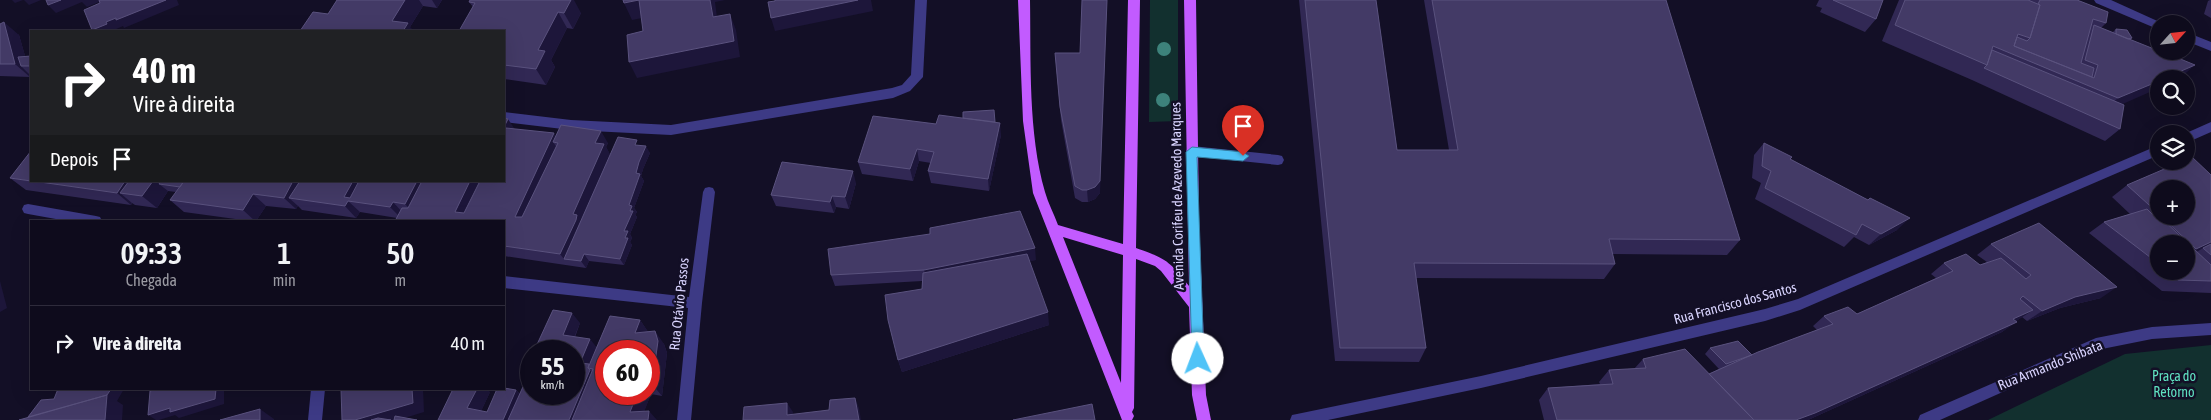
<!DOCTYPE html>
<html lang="pt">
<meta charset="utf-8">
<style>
:root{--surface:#0e0b1c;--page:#1c1929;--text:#f1f3f6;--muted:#9b9ba3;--line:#2e2b3b}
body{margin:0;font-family:"Asap Condensed",sans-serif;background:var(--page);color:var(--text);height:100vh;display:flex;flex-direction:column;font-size:19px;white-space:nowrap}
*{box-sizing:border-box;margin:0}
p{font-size:16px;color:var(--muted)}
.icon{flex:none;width:28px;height:28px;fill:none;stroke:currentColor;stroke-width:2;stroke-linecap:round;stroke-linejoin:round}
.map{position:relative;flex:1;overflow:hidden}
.panel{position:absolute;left:30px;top:220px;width:475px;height:170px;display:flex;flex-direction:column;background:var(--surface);border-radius:0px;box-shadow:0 5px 20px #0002,0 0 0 1px var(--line)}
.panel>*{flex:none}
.hud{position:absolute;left:30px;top:30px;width:475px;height:152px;border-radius:0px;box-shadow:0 5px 20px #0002,0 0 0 1px var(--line);background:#202124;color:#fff;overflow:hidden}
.needle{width:32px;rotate:63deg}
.tools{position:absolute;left:2150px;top:15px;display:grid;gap:10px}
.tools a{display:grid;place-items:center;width:45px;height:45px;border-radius:50%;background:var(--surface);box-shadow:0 5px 20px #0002,0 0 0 1px var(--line);font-size:25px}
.speed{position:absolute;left:520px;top:340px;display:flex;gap:10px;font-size:25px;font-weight:700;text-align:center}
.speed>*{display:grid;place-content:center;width:65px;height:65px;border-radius:50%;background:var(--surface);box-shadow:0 5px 20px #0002,0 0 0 1px var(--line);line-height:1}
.speed small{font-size:12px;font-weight:400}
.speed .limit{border:8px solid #d22;background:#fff;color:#111}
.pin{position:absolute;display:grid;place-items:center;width:42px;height:42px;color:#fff;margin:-51px -21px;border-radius:50% 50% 50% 0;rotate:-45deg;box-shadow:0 0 5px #0007}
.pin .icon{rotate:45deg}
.me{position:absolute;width:55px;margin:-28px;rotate:358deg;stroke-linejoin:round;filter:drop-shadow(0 0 4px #0008)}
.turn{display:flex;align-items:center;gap:18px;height:105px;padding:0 20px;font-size:22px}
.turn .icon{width:65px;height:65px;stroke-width:2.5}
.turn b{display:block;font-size:35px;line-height:42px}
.then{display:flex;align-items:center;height:48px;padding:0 20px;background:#0003;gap:10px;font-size:19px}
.eta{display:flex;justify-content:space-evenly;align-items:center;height:85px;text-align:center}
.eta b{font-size:30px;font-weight:600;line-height:35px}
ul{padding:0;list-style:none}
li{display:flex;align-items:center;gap:15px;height:75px;padding:0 20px;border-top:1px solid var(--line)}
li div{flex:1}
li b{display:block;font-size:19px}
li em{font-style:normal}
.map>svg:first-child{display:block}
.green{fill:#12302f}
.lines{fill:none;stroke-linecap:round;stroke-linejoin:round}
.minor{fill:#3d3a85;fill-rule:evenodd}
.major{fill:#c25bff;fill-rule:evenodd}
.tree{fill:#3d827b}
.wall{fill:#312854;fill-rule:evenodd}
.shaded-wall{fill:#1d163a}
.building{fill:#433a66;stroke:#5a527e}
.route{fill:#4fc3f7;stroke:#337fa1}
.labels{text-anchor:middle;stroke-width:5;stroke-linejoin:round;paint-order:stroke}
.street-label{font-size:14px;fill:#d9d4ff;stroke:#130f26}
.park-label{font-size:14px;fill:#5fe0c0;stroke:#130f26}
</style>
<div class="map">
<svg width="2211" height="420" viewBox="0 0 2211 420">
<rect width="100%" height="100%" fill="#130f26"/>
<path class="green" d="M 1150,0 L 1178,0 L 1178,121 L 1149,122 Z
M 2211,345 L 2211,420 L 1988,420 L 2125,354 Z"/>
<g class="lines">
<path class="minor" d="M 915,0 L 927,0 L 923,77 L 910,91 L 893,98 L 671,135 L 571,130 L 504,122 L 504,112 L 571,120 L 671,125 L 892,88 L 902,85 L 911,75 Z
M 2094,0 L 2111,0 L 2164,24 L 2159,24 L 2159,29 L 2155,28 L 2096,3 Z
M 2186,32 L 2211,42 L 2211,51 L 2186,41 Z
M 2211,122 L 2211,132 L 2186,143 L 2186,134 L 2184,134 Z
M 2159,145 L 2159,155 L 1800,310 L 1765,321 L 1481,388 L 1328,420 L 1290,420 L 1292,415 L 1297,414 L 1481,376 L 1765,309 L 1798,299 Z
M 1192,146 L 1278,155 L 1282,156 L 1284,160 L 1282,164 L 1278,165 L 1192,156 L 1188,155 L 1186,151 L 1188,147 Z
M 709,187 L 713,188 L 715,192 L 702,303 L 691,420 L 677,420 L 688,308 L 504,288 L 504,276 L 689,297 L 703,192 L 705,188 Z
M 28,204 L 96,216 L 100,217 L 102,221 L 67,221 L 28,214 L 24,213 L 22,209 L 24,205 Z
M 2211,323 L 2211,335 L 2152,339 L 2097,350 L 1940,420 L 1918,420 L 1920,415 L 2096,338 L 2152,327 Z
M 311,389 L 325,389 L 322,420 L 308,420 Z"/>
<path class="major" d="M 1018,0 L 1030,0 C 1031,62 1028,133 1045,192 C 1048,203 1054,214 1058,225 L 1123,244 L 1128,0 L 1140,0 L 1136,248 C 1167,259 1168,260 1189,286 L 1184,0 L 1196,0 L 1199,222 L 1206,395 L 1211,420 L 1197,420 L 1192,395 L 1189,307 L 1161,271 L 1155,266 L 1136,259 L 1134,408 L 1132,412 L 1134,416 L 1132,420 L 1122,420 L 1033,193 L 1023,121 ZM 1063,237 L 1123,255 L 1121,383 Z"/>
</g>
<g class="tree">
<circle cx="1164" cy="49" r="7"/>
<circle cx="1163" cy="100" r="7"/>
</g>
<path class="wall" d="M 337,0 L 442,0 L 437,8 L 423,6 L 410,27 L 328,14 Z
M 1299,0 L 1376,0 L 1397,150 L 1449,150 L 1424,0 L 1666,0 L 1740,240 L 1727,255 L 1612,254 L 1615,264 L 1604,279 L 1416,278 L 1426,348 L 1419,362 L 1335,361 Z
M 1819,0 L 1883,0 L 1876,19 L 1865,32 L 1820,12 L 1822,8 L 1816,6 Z
M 1899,0 L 2077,0 L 2106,23 L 2101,28 L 2112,33 L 2116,29 L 2132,38 L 2130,40 L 2121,104 L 2120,129 L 2105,141 L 1972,80 L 1882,41 Z
M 2210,0 L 2211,0 L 2211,18 L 2204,14 L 2208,1 Z
M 469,2 L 581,13 L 573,29 L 567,28 L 551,60 L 555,67 L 546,85 L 504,79 L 504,31 L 473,7 Z
M 0,24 L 19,35 L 25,56 L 31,56 L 31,74 L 29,74 L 30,77 L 0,76 Z
M 1055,53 L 1100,193 L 1095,199 L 1088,202 L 1082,202 L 1075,198 L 1061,120 Z
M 996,123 L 1001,135 L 989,191 L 931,183 L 928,171 L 931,163 L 919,161 L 913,181 L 862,174 L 858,162 L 936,124 Z
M 515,129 L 556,136 L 608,143 L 606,147 L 610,155 L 640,145 L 650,153 L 643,169 L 641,176 L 644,181 L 634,208 L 637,212 L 635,215 L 637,217 L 630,234 L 632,238 L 630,242 L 632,245 L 624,265 L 589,261 L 586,268 L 504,256 L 504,221 L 397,218 L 360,212 L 356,218 L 302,210 L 298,206 L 296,209 L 266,206 L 256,221 L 250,221 L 184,212 L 170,200 L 176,192 L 168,191 L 157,208 L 135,205 L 132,203 L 131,205 L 26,190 L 10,178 L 31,181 L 504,181 Z
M 1764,143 L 1790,159 L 1868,200 L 1870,198 L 1897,230 L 1869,245 L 1854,237 L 1844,247 L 1755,199 L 1761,183 L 1752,178 L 1754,155 Z
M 2211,174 L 2211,293 L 2162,291 L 2089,233 L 2104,222 L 2130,214 L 2112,197 L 2127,185 ZM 2159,189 L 2186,189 L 2186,216 L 2159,216 ZM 2159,244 L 2186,271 L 2159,271 Z
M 856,183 L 849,209 L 836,207 L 834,213 L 776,206 L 771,195 Z
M 1991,244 L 2101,298 L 2060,308 L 2027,321 L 2022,317 L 2016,321 L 2002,332 L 1808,420 L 1544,420 L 1539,400 L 1548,388 L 1600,384 L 1599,382 L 1609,370 L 1634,369 L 1643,359 L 1709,374 L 1719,369 L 1705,354 L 1710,348 L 1752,355 L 1817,330 L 1813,326 L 1824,316 L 1857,314 L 1936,278 L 1931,274 L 1944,263 L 1980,265 L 1987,262 L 1977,255 Z
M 1036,260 L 1029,261 L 1049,325 L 902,372 L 898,360 L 922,289 L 922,281 L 835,286 L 831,275 Z
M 640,320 L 648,332 L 664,344 L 667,353 L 662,396 L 651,394 L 644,411 L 438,420 L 490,392 L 481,411 L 487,412 L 516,390 L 520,394 L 574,394 L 534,351 L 580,323 L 575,337 L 596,347 ZM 606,351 L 649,351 L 649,394 Z"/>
<path class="shaded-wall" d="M 12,0 L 23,0 L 15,3 Z
M 24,0 L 41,0 L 29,5 Z
M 61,0 L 104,0 L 87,7 L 82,2 L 56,13 L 48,5 Z
M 166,0 L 177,0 L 179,5 L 124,28 L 123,26 L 114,30 L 115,31 L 93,31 L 92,30 L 106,22 Z
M 405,0 L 419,0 L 423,6 L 410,27 L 414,31 L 399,31 L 392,21 Z
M 432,0 L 442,0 L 437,8 Z
M 571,0 L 574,0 L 581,13 L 573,29 L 564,13 Z
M 639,0 L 647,17 L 632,20 L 624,3 Z
M 710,0 L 725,0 L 715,2 L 719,33 L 713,17 Z
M 858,0 L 871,0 L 873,11 L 775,31 L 771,18 Z
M 1107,0 L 1100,193 L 1095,199 L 1088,202 L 1087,190 Z
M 558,12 L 567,28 L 551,60 L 555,67 L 546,85 L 536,69 L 538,50 Z
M 730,14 L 736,30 L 740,57 L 637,78 L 629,62 Z
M 4,22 L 19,35 L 28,66 L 21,66 L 29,74 L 30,77 L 15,64 Z
M 2195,65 L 2179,79 L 2163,79 Z
M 2159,81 L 2159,88 L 2100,114 L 2118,98 Z
M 508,119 L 516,131 L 504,157 L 504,127 Z
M 1000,123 L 1001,135 L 989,191 L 988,179 Z
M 601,131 L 608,143 L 606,147 L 611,156 L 564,259 L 560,254 L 595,143 Z
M 554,133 L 562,145 L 558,143 L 553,142 L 560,152 L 524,228 L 515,217 Z
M 646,146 L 650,153 L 643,169 L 641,176 L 644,181 L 634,208 L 637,212 L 635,215 L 637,217 L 630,234 L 632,238 L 630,242 L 632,245 L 624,265 L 620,259 L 625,238 L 624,231 L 629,205 L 639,162 Z
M 917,149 L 919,161 L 913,181 L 910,169 Z
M 853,171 L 856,183 L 849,209 L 845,197 Z
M 125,181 L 135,181 L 120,193 L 132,203 L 131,205 L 117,193 Z
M 153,181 L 175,181 L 159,184 L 168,191 L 157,208 L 142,196 Z
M 293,181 L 313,181 L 289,198 L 298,206 L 296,209 L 284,198 Z
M 353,181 L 371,181 L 348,201 L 360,212 L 356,218 L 345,206 L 344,197 Z
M 417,181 L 434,181 L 416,215 L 405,204 Z
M 470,181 L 486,181 L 466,221 L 455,212 Z
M 253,194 L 266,206 L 256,221 L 255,221 L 243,210 Z
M 832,196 L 836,207 L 834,213 L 830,202 Z
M 393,202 L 404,214 L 401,218 L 390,207 Z
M 1910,218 L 1897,230 L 1869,245 L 1881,234 Z
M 2211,242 L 2211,246 L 2203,248 L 2195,253 L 2186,255 L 2196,249 Z
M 1035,248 L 1036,260 L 927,281 L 924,270 Z
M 584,254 L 589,261 L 586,268 L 581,261 Z
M 0,281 L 7,308 L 0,312 Z
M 2117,287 L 2101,298 L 2060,308 L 2027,321 L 2042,311 L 2075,297 Z
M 2033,310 L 2018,320 L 1998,329 L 2013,319 Z
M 1048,312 L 1049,325 L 902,372 L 898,360 Z
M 572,313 L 580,323 L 571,345 L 563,335 Z
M 640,320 L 649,333 L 635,333 Z
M 2017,322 L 2002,332 L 1808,420 L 1796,420 Z
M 655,331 L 664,344 L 667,353 L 662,396 L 652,384 Z
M 590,339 L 598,349 L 590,368 L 580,363 Z
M 590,370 L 598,380 L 582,420 L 569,420 Z
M 111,389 L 124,389 L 117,401 L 123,405 L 122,420 L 70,420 Z
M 147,389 L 168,389 L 154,393 Z
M 216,389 L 224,389 L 224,404 L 179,418 L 175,415 L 159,420 L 156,420 L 148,415 Z
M 412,389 L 423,389 L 424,412 L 398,420 L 355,420 Z
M 477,389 L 487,389 L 490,392 L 478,418 L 467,408 Z
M 516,390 L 526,400 L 517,420 L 503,420 Z
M 649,392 L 651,394 L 641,420 L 630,412 L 637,394 L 649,394 Z
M 855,398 L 859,408 L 861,420 L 859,420 Z
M 787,403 L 793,412 L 792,420 L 787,415 Z
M 260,409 L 274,419 L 274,420 L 260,420 Z
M 649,411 L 657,420 L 648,420 Z"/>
<path class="building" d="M 46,0 L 61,0 L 48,5 Z
M 99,0 L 166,0 L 116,20 L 116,18 L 106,22 L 107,24 L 92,30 L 84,10 L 100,3 Z
M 337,0 L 405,0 L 392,21 L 408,23 L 403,31 L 300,31 L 313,12 L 328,14 Z
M 470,0 L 571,0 L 564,13 L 558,12 L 538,50 L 545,51 L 536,69 L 504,65 L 504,31 L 459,31 L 475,3 L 469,2 Z
M 623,0 L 710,0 L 713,17 L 730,14 L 734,41 L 629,62 L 627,35 L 643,31 L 639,0 L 624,3 Z
M 775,0 L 858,0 L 771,18 L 768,2 L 775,1 Z
M 1082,0 L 1107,0 L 1100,181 L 1095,187 L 1087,190 L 1082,190 L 1075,186 L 1060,107 L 1055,53 L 1080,53 Z
M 1305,0 L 1376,0 L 1397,150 L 1458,150 L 1432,0 L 1666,0 L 1740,240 L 1609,239 L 1615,264 L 1414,263 L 1426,348 L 1340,348 Z
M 1833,0 L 1883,0 L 1876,19 Z
M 1905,0 L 2028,0 L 2040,5 L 2030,38 L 2018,34 L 2014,46 L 2094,78 L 2098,65 L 2085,60 L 2094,25 L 2159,51 L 2161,51 L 2195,65 L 2163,79 L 2159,79 L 2159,81 L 2118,98 L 1993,46 L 1987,65 L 1895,25 Z
M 2040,0 L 2077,0 L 2108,12 L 2106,23 L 2093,19 L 2081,63 L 2094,68 L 2092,77 L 2014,46 L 2017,37 L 2027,41 L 2030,38 L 2040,5 L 2038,4 Z
M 4,22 L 15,64 L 0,64 L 0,24 Z
M 2116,29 L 2127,30 L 2132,38 L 2128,39 L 2116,34 Z
M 1992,50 L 2124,105 L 2120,129 L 1984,68 L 1987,65 Z
M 31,56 L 31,66 L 21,66 L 18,57 Z
M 994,110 L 995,122 L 963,118 L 963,112 Z
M 939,115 L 1000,123 L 988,179 L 928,171 L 934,152 L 917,149 L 910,169 L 858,162 L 873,116 L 936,124 Z
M 504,118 L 508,119 L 504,127 Z
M 561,125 L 601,131 L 595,143 L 604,144 L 573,214 L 577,215 L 576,220 L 560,254 L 504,246 L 504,221 L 395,221 L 402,208 L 408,208 L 422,181 L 470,181 L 455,212 L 464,213 L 480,181 L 504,181 L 504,133 L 506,128 L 554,133 L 515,217 L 522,217 L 558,143 L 553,142 Z
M 618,137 L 637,140 L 635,145 L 646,146 L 639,162 L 636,173 L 640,174 L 629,205 L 632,206 L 630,211 L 633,211 L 624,231 L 628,231 L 625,238 L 628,238 L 620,259 L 584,254 L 581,261 L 564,259 Z
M 1764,143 L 1792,157 L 1790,159 L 1868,200 L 1870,198 L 1910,218 L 1881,234 L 1862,224 L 1856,235 L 1765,188 L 1771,171 L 1762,166 Z
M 31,151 L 31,181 L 10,178 Z
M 2192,157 L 2211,175 L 2211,242 L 2196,249 L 2161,216 L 2186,216 L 2186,195 L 2192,200 L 2196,199 L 2186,190 L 2186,189 L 2185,189 L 2179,184 L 2175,185 L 2179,189 L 2159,189 L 2159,214 L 2127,185 L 2183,161 L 2186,161 L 2186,160 Z
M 782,162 L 853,171 L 845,197 L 832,196 L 830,202 L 771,195 Z
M 33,181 L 125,181 L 117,193 Z
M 129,181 L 153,181 L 142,196 L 120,193 Z
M 161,181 L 184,181 L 180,187 L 159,184 Z
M 184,181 L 293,181 L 284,198 L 253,194 L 243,210 L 170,200 Z
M 300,181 L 353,181 L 344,197 L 350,198 L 359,181 L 417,181 L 405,204 L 393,202 L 390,207 L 348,201 L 345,206 L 289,198 Z
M 2147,209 L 2156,218 L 2159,216 L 2211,265 L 2211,281 L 2178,280 L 2167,271 L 2186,271 L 2186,244 L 2159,244 L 2159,264 L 2104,222 Z
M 1020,211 L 1035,248 L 924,270 L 831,275 L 828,249 L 930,234 L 930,228 Z
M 2039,223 L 2117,287 L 2075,297 L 2042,311 L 2023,296 L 2020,299 L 2033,310 L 2013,319 L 2017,322 L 1815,413 L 1796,420 L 1754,420 L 1709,374 L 1758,352 L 1833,324 L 1824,316 L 1848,307 L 1857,314 L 1953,271 L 1944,263 L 1966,254 L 1980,265 L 2001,258 L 2026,279 L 2031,275 L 1991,244 Z
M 2211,244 L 2211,255 L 2203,248 Z
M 1027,254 L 1048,312 L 898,360 L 888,320 L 885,295 L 922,289 L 923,273 Z
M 553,310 L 572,313 L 563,335 L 590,339 L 580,363 L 589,364 L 588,368 L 590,370 L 569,420 L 508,420 L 531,369 L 531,394 L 574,394 L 574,351 L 534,351 Z
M 610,316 L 640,320 L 635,333 L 655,331 L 658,341 L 652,384 L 649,384 L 649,351 L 606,351 L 606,394 L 637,394 L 630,412 L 649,411 L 648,420 L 572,420 L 593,369 L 588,368 Z
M 1738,341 L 1752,355 L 1726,364 L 1710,348 Z
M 1685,349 L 1754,420 L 1557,420 L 1548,388 L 1613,384 L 1609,370 L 1646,368 L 1643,359 Z
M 504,388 L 516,390 L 503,420 L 438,420 L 453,389 L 477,389 L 467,408 L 487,412 L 497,389 L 504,389 Z
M 58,389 L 111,389 L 107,395 L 28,417 L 41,400 L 54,399 Z
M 159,389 L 216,389 L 215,399 L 170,412 L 170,408 L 148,415 L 150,391 Z
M 341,389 L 412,389 L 413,403 L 355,420 L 342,420 Z
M 107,395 L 105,420 L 19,420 Z
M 855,398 L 859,420 L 743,420 L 744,407 L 787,403 L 787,415 L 829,410 L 830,400 Z
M 1092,404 L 1095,420 L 1013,420 Z
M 260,409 L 260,420 L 220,420 Z
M 395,416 L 417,420 L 394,420 Z
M 378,418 L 391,420 L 371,420 Z"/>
<path class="route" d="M 1192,147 L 1243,152 L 1249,156 L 1243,161 L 1197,157 L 1204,359 L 1198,365 L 1192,359 L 1186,152 Z"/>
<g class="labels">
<g class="street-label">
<text transform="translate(1177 196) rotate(-91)" y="5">Avenida Corifeu de Azevedo Marques</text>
<text transform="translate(1735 303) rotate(-15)" y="5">Rua Francisco dos Santos</text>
<text transform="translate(679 304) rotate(-84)" y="5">Rua Otávio Passos</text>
<text transform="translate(2050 365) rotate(-22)" y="5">Rua Armando Shibata</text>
</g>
<g class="park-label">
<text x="2174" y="381">Praça do<tspan x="2174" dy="16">Retorno</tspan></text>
</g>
</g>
</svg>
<div class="tools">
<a><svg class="needle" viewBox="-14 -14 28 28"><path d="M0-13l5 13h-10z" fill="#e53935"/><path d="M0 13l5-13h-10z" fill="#9b9ba3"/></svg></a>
<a><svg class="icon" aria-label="search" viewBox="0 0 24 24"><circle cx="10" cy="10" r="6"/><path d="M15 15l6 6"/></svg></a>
<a><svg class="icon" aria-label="layers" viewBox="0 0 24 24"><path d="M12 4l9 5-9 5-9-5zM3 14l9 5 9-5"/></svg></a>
<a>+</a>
<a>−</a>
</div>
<div class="speed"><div>55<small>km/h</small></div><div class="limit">60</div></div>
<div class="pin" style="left:1243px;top:156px;background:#d93025"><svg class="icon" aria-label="arrive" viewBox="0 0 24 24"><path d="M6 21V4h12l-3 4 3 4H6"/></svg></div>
<svg class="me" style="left:1198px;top:359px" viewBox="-20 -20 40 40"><circle r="19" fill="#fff"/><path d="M0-13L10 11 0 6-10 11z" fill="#4fc3f7"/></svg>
<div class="hud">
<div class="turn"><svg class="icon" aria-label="right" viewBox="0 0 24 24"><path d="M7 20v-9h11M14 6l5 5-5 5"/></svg><div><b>40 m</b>Vire à direita</div></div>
<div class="then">Depois<svg class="icon" aria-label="arrive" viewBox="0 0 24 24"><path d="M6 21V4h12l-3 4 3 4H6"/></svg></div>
</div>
<section class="panel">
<div class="eta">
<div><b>09:33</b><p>Chegada</p></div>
<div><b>1</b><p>min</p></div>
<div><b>50</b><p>m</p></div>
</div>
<ul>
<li><svg class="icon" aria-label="right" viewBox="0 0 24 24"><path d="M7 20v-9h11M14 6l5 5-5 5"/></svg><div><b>Vire à direita</b></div><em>40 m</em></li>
</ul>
</section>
</div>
